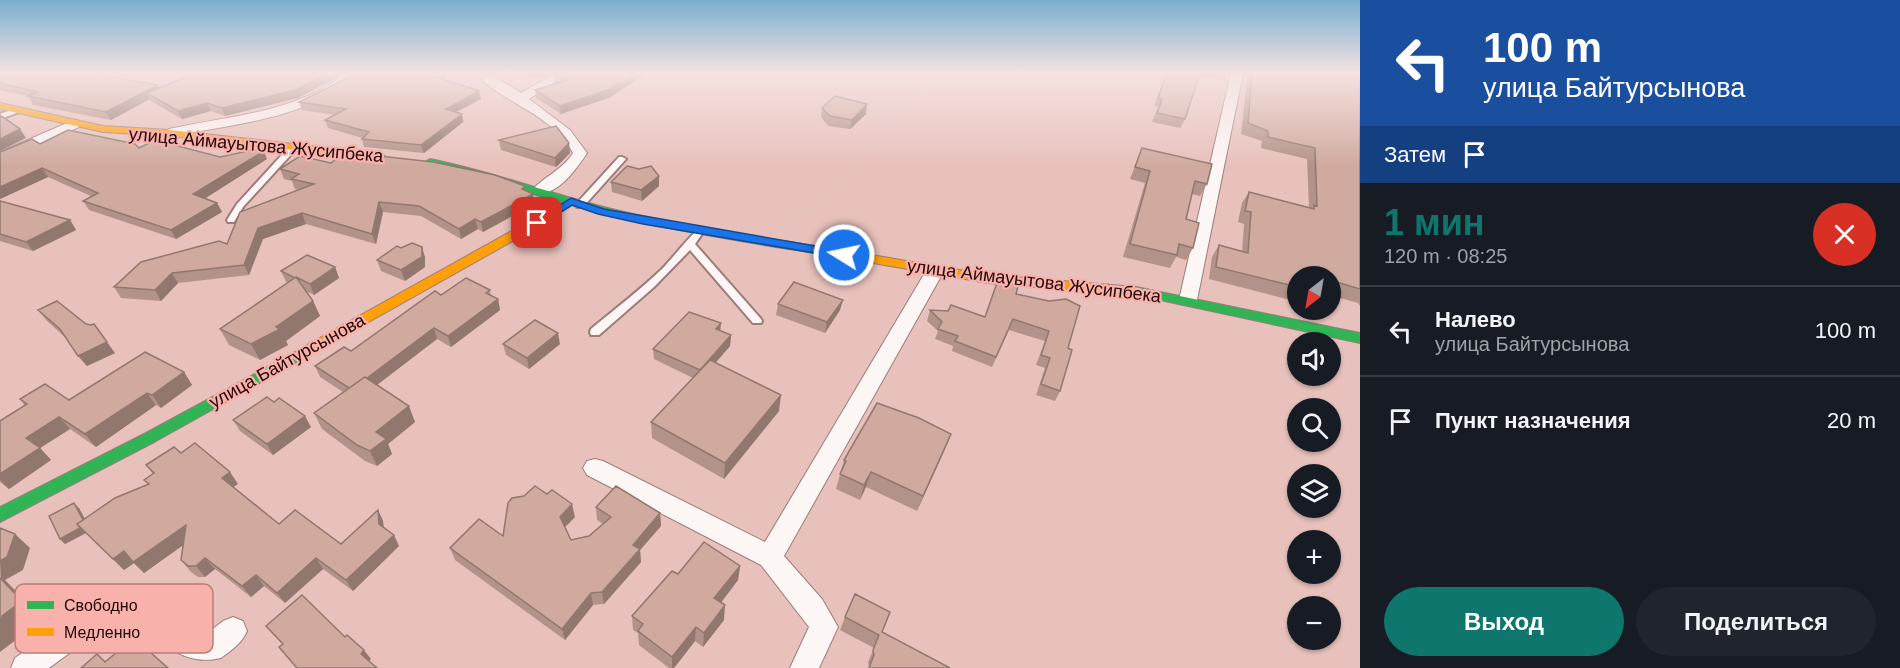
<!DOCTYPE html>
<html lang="ru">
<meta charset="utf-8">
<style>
:root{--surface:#171b24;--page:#20242c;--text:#f1f3f6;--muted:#9ea1a6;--line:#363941;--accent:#0f766e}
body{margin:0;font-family:Arial,sans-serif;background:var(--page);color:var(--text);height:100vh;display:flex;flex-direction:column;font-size:22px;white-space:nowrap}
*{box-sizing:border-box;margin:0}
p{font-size:20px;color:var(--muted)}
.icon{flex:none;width:33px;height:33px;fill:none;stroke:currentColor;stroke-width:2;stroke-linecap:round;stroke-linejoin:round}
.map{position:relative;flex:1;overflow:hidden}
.details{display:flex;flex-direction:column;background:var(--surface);width:540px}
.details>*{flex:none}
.top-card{background:#1a4fa0;color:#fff;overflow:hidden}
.needle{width:39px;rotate:211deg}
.fabs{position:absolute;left:1287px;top:266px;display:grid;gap:12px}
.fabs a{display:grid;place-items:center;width:54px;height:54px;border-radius:50%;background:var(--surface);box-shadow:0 2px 4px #0004;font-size:30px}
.pin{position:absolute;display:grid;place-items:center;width:51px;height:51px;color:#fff;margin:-26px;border-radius:12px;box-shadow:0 3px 9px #0006}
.me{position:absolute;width:66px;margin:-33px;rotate:280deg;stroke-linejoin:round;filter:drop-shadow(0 0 4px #0008)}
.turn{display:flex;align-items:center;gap:21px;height:126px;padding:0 24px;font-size:27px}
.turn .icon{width:78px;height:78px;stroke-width:2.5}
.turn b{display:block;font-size:42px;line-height:51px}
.then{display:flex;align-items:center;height:57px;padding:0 24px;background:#0003;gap:12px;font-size:22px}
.round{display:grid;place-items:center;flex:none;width:63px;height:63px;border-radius:32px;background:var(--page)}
.summary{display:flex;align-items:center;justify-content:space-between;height:102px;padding:0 24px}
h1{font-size:36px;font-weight:800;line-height:45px;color:var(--accent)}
.cta{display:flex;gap:12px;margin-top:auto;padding:12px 24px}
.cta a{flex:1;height:69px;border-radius:36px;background:var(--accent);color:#fff;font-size:24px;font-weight:800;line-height:69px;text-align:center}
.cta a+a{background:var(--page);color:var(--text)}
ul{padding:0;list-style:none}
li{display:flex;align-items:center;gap:18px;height:90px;padding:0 24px;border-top:2px solid var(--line)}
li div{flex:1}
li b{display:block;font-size:22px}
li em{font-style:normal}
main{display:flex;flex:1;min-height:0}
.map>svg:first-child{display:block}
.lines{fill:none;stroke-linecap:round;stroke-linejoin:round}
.lane-casing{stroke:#9c7c79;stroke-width:4}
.street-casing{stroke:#9c7c79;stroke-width:2}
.fast-casing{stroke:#9c7c79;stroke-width:2}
.slow-casing{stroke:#9c7c79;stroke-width:2}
.path-far1{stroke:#d6cac8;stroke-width:2;stroke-dasharray:1 3;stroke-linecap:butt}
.path{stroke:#d6cac8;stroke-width:3;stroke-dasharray:1.5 4;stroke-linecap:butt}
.lane{fill:#fcf6f5;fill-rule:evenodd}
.street{fill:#fcf6f5;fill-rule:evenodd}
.fast{fill:#30b455;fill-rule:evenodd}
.slow{fill:#ff9f0a;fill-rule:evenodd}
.wall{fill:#b39289}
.shaded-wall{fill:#92776f}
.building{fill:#d0aa9f;stroke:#92776f;stroke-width:1.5}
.route{fill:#1a73e8;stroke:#114b97;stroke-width:1.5}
.labels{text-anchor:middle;stroke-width:4.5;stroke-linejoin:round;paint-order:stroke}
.street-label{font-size:18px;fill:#220505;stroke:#f9b2ab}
.key{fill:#f9b2ab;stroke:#b87e79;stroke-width:1.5}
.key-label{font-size:16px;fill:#220505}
</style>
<main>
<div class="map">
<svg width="1360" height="668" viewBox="0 0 1360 668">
<rect width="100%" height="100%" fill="#e8c1bc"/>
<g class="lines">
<g class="lane-casing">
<path id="lane" d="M 16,108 L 19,108 L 19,112 L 0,119 L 0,114 Z
M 290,146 L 297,148 L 243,207 L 234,222 L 228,222 L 227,220 L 237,204 Z
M 619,157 L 622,157 L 626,159 L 583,207 L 577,207 L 577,203 Z
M 700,228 L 704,231 L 695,244 L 761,319 L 762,321 L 761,323 L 753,323 L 690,250 L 654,287 L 599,335 L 591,335 L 590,332 L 591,329 C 615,309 640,290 662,269 C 671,260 693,232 700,228 Z"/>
</g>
<g class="street-casing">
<path id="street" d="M 340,73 L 352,73 L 348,84 C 294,121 231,124 169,137 L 162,133 L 169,129 C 228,116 287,114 338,79 Z
M 475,73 L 489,73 L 521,93 L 555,73 L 569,73 L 529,99 L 570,130 L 587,153 C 577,168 557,198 536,192 L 533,189 C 544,177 560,171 571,156 L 573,153 C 553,114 502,103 475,73 Z
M 1231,73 L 1243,73 L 1197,300 L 1188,306 L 1179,300 Z
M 74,120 L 79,121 L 79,127 L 0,161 L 0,152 Z
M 935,266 L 944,271 L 784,556 L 822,599 L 838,627 L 819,668 L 790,668 L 809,627 L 761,565 L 587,475 L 583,468 L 587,461 L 595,459 L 603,461 L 765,542 L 926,271 Z
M 119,595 C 161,600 170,635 200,639 L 223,621 L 233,617 L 243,621 L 247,631 C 242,643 232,650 221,658 C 180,668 159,636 130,623 C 125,620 117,621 112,622 L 49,668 L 11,668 L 15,658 L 96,601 Z"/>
</g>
<g class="fast-casing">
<path id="fast" d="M 430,159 C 495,172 556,196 620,211 C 699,230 780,240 860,253 L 866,257 L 860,261 C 780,247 700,236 621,218 C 555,203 492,180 426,164 L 425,162 Z
M 1136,287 L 1360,333 L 1360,343 L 1132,294 L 1130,291 Z
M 312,343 L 319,348 L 317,351 L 156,441 L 0,522 L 0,507 L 146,433 Z"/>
</g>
<g class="slow-casing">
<path id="slow" d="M 0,103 L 103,126 L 169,130 L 381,154 L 386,157 L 381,160 L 169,136 L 103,132 L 0,109 Z
M 571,198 L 576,201 L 575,203 L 541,225 L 317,351 L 307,351 L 305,348 L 307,345 Z
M 860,253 L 988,275 L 1136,287 L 1142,291 L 1136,295 L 988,283 L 856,260 L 854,257 L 856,254 Z"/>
</g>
<path class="path-far1" d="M 848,178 L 896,111 L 927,86 L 949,73"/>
<path class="path" d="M 782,226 L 788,219 L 834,197 L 849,176"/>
<use href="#lane" class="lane"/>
<use href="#street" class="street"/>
<use href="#fast" class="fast"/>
<use href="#slow" class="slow"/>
</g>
<path class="wall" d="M 0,73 L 103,76 L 157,85 L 159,88 L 336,78 L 298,98 L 225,116 L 211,111 L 182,119 L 151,101 L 150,99 L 111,120 L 33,105 L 28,96 L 0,90 Z
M 516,73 L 551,73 L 540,79 Z
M 560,73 L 611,97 L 561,114 L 536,98 L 535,90 L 556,83 L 555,76 Z
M 1166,73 L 1229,73 L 1225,81 L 1199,76 L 1185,119 L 1180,128 L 1152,122 L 1158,107 L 1154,106 Z
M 1250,73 L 1360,73 L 1360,306 L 1358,303 L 1330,295 L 1330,276 L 1298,276 L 1298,302 L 1209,279 L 1212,257 L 1219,245 L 1242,252 L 1244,224 L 1238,222 L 1242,203 L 1249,192 L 1309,207 L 1307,159 L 1261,148 L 1262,141 L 1241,134 L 1247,79 Z
M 444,75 L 446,80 L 481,99 L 456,112 L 462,114 L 463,122 L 424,153 L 364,147 L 362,139 L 363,138 L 328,128 L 325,120 L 335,115 L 302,110 L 299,102 L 347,78 Z
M 822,108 L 866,114 L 850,129 L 828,126 L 821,117 Z
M 499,140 L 569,143 L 570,153 L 556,167 L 501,150 Z
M 40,144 L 139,148 L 220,157 L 267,159 L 205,198 L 217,203 L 222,212 L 176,239 L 89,210 L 83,201 L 91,196 L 48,177 L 0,199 L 0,152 Z
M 1142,148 L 1207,184 L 1200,196 L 1192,194 L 1186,219 L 1193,248 L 1186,260 L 1176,257 L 1170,268 L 1123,257 L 1145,183 L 1130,179 Z
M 331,163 L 526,191 L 533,194 L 534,204 L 483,232 L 478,229 L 461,239 L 421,216 L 383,212 L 376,244 L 306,224 L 263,239 L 249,275 L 178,283 L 161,301 L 121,298 L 114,287 L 227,244 L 300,190 L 295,189 L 292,181 L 284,179 L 280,169 Z
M 611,182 L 659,186 L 642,201 L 612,192 Z
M 0,201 L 70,220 L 76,230 L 33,251 L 0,241 Z
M 401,248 L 425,257 L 425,267 L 405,281 L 381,271 L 377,260 Z
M 335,267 L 339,278 L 314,295 L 306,291 L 313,301 L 320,316 L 286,341 L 288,345 L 260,360 L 229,345 L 220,329 L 288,283 L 286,282 L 281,271 Z
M 490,290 L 491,296 L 498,299 L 500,310 L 451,347 L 437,339 L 377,385 L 415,422 L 388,444 L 392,454 L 377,466 L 365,461 L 322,429 L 314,413 L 343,392 L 320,377 L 315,366 L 351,351 L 441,295 Z
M 1016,294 L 1068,348 L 1060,391 L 1055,401 L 1036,395 L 1045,368 L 1036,365 L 1045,341 L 1009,330 L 992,367 L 952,351 L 953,346 L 935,339 L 938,331 L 927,321 L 930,310 L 985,317 Z
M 778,304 L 840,310 L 825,333 L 776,315 Z
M 38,310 L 115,353 L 87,366 L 66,338 L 47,321 Z
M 721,331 L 731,335 L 730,346 L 715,363 L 779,411 L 724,479 L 652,438 L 651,422 L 693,378 L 654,359 L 653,349 Z
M 503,344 L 560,344 L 529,369 L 506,355 Z
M 184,372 L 192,385 L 161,408 L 156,405 L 96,447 L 70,429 L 40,448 L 51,460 L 9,489 L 0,482 L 0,421 L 25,406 L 20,399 L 69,400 Z
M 274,402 L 311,427 L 273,455 L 240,431 L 233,420 Z
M 945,449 L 917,511 L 866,487 L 860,500 L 836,489 L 844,460 Z
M 181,453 L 238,484 L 233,487 L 279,524 L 341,544 L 378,510 L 383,521 L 384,528 L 399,546 L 353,591 L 323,569 L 285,603 L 264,586 L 251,597 L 215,569 L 205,577 L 198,577 L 191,572 L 181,560 L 183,545 L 144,573 L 134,563 L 124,570 L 86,533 L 65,544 L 60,539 L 79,508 L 84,519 L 148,484 L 144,480 L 153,474 L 146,465 Z
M 596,507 L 660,513 L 661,526 L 640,550 L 641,562 L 604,604 L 593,605 L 565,640 L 455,560 L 450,548 L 503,536 L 575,517 L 565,527 L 571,540 L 589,536 L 603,524 L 597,520 Z
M 740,566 L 738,580 L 721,602 L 724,620 L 703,647 L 695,641 L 674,668 L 669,668 L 639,645 L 638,633 L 633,630 L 632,616 L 678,574 Z
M 845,617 L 882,632 L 950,668 L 869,667 L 868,662 L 874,648 L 840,630 Z"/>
<path class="shaded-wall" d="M 89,73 L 108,73 L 93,81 Z
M 328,73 L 338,73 L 336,78 L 298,98 L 225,116 L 222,108 Z
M 539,73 L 551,73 L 540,79 Z
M 635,73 L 647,73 L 611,97 L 561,114 L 560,106 Z
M 444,75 L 446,82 L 435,77 Z
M 157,85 L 161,93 L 147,93 L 150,99 L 111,120 L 106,112 Z
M 479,91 L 481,99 L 447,117 L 446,109 Z
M 207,103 L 211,111 L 182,119 L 178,111 Z
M 867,104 L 866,114 L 850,129 L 852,120 Z
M 462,114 L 463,122 L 424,153 L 421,145 Z
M 20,129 L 26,138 L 0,151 L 0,139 Z
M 569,143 L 570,153 L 556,167 L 555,158 Z
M 264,151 L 267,159 L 198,203 L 193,194 Z
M 42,168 L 48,177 L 0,199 L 0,187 Z
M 659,176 L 659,186 L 642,201 L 641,190 Z
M 533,194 L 534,204 L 483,232 L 481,222 Z
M 379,202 L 383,212 L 376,244 L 372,234 Z
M 217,203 L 222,212 L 176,239 L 171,230 Z
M 302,213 L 306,224 L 263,239 L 249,275 L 244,265 L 258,228 Z
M 475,219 L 478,229 L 461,239 L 459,229 Z
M 70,220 L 76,230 L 33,251 L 26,242 Z
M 422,247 L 425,257 L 425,267 L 405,281 L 401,270 Z
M 335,267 L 339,278 L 314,295 L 310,284 Z
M 172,273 L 178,283 L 161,301 L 155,290 Z
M 498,299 L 500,310 L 451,347 L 448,336 Z
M 843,300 L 840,310 L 825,333 L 827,322 Z
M 313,301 L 320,316 L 286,341 L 288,345 L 260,360 L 251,344 Z
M 721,323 L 720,334 L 716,329 Z
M 94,324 L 115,353 L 87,366 L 78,356 Z
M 434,328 L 437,339 L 356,401 L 351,390 Z
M 558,333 L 560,344 L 529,369 L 527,358 Z
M 731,335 L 730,346 L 700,381 L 700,370 Z
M 184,372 L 192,385 L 161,408 L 152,395 Z
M 147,393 L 156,405 L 96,447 L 85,434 Z
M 781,395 L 779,411 L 724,479 L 725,463 Z
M 409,406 L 415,422 L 388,444 L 392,454 L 377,466 L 370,451 L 376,432 Z
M 305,416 L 311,427 L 273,455 L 267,444 Z
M 59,417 L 70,429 L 40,448 L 51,460 L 9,489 L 0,480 L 0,474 L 26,438 Z
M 951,434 L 945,449 L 917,511 L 923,496 Z
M 230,472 L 238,484 L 230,489 L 222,478 Z
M 871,472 L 866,487 L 860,500 L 864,485 Z
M 74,503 L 79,508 L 91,530 L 86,533 Z
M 572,504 L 575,517 L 562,530 L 560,517 Z
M 378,510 L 383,521 L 384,536 L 379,524 Z
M 660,513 L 661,526 L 640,550 L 641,562 L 604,604 L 602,592 L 633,545 Z
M 186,525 L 196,536 L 144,573 L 134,563 L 124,570 L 113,559 L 124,551 Z
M 80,528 L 86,533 L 65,544 L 60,539 Z
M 15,534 L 30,548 L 23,570 L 5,580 L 38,614 L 19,628 L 17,639 L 0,652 L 0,627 L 2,616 L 0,561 Z
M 394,535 L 399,546 L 353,591 L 346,580 Z
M 205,558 L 215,569 L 205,577 L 196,566 Z
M 316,558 L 323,569 L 285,603 L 277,593 Z
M 740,566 L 738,580 L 714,612 L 714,598 Z
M 256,575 L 264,586 L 251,597 L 242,586 Z
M 591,593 L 593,605 L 565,640 L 562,629 Z
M 725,605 L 724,620 L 703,647 L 704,633 Z
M 696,627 L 695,641 L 674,668 L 672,668 L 672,657 Z
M 364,650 L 371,659 L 367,663 L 361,654 Z"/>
<path class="building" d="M 0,73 L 89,73 L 88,73 L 157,85 L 106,112 L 28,96 L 38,92 L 0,83 Z
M 195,73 L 328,73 L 295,90 L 222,108 L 207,103 L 178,111 L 147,93 Z
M 349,73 L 442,73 L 444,75 L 435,77 L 479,91 L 446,109 L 462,114 L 421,145 L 362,139 L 369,132 L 325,120 L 346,109 L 299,102 L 347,78 Z
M 560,73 L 635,73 L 610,89 L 560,106 L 535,90 L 568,80 L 555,76 Z
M 1167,73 L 1200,73 L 1185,119 L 1157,113 L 1162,99 L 1158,98 Z
M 1252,73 L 1360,73 L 1360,289 L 1330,280 L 1330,276 L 1298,276 L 1298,287 L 1216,267 L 1219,245 L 1248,253 L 1251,212 L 1245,211 L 1249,192 L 1314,209 L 1314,205 L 1317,206 L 1315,148 L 1268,137 L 1268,131 L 1248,123 Z
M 835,96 L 867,104 L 852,120 L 830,116 L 822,108 Z
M 0,115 L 20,129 L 0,139 Z
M 556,126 L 569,143 L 555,158 L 499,140 Z
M 68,130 L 135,144 L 139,148 L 155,140 L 220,157 L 262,148 L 264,151 L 193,194 L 217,203 L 171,230 L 83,201 L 98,193 L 42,168 L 0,187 L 0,152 L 32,139 L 40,144 Z
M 1142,148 L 1212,164 L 1207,184 L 1195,181 L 1186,219 L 1199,223 L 1193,248 L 1179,244 L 1177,255 L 1130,244 L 1150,171 L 1135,167 Z
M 344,152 L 433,162 L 495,175 L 525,186 L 522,189 L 533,194 L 481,222 L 475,219 L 459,229 L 419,206 L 379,202 L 372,234 L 302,213 L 258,228 L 244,265 L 172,273 L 155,290 L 114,287 L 141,262 L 219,241 L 227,244 L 240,212 L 314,184 L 291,179 L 299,174 L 280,169 L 300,156 L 331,163 Z
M 627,166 L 639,169 L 651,166 L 659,176 L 641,190 L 611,182 Z
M 0,201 L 70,220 L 26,242 L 0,234 Z
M 412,243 L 422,247 L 422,257 L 401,270 L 377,260 L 397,246 L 401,248 Z
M 307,255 L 335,267 L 310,284 L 296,277 L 295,278 L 281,271 Z
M 296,277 L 313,301 L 276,327 L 280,329 L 251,344 L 220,329 Z
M 466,278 L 490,290 L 486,293 L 498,299 L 448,336 L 434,328 L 367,378 L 365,377 L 349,388 L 315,366 L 344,347 L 351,351 L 435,291 L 441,295 Z
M 998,280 L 1018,286 L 1016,294 L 1049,301 L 1066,299 L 1080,306 L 1068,348 L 1072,350 L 1060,391 L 1041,384 L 1050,358 L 1041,355 L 1049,331 L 1013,319 L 996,357 L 955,341 L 958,336 L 938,329 L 942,322 L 930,310 L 948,311 L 951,305 L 985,317 Z
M 794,282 L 843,300 L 827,322 L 778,304 Z
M 57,301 L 86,324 L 91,325 L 94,324 L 107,342 L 78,356 L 60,329 L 38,310 Z
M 689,312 L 721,323 L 716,329 L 731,335 L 700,370 L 653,349 Z
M 535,320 L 558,333 L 527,358 L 503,344 Z
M 145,352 L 184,372 L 152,395 L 147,393 L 85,434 L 59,417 L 26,438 L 40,448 L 0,474 L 0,421 L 27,404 L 20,399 L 45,384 L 69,400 Z
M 710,360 L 781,395 L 725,463 L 651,422 Z
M 365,377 L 409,406 L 376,432 L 386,439 L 370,451 L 357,445 L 314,413 Z
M 267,397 L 274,402 L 279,398 L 305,416 L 267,444 L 233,420 Z
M 877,403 L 919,418 L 951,434 L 923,496 L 871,472 L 864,485 L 840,474 L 846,461 L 844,460 Z
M 195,443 L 230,472 L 222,478 L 279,524 L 295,510 L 341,544 L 378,510 L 379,524 L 394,535 L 346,580 L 316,558 L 277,593 L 256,575 L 242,586 L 205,558 L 196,566 L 188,566 L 181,560 L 186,525 L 133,562 L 124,551 L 113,559 L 77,524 L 115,498 L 149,484 L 144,480 L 154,473 L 146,465 L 174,447 L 181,453 Z
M 535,486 L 547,494 L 552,490 L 572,504 L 560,517 L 571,540 L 589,536 L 611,517 L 596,507 L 616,486 L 660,513 L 633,545 L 640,549 L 602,592 L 591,593 L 562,629 L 450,548 L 479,519 L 503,536 L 508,503 L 512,498 L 524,496 Z
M 74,503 L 83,520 L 77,524 L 80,528 L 60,539 L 49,516 Z
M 0,528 L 15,534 L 7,557 L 0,561 Z
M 704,542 L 740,566 L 714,598 L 725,605 L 704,633 L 696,627 L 672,657 L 638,631 L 643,624 L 632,616 L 672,571 L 678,574 Z
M 0,578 L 22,601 L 2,616 L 0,627 Z
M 855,594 L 890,612 L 882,632 L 950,668 L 869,668 L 874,655 L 873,650 L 879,635 L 845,617 Z
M 302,595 L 345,637 L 347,635 L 364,650 L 361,654 L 377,668 L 297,668 L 279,647 L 283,644 L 266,626 Z
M 134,638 L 168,668 L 81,668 L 97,654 L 105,662 Z"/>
<linearGradient id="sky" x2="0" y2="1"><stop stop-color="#79aecf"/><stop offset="0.44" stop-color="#f5e3e1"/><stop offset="1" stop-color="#f5e3e1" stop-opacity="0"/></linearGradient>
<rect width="1360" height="166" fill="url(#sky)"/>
<path class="route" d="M 571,198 L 604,209 L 844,251 L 850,255 L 844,258 L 643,224 L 598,214 L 572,205 L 541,225 L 531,223 Z"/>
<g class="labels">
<g class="street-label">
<text transform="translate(256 145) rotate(5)" y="6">улица Аймауытова Жусипбека</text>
<text transform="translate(1034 281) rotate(7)" y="6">улица Аймауытова Жусипбека</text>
<text transform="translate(287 361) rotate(-29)" y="6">улица Байтурсынова</text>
</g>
</g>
<rect x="15" y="584" width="198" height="69" rx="9" class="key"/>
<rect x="27" y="601" width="27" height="8" fill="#30b455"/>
<rect x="27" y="628" width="27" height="8" fill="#ff9f0a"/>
<g class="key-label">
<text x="64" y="611">Свободно</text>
<text x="64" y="638">Медленно</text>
</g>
</svg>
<div class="fabs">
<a><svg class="needle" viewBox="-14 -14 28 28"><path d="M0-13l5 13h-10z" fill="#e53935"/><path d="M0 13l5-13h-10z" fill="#9ea1a6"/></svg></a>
<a><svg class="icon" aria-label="sound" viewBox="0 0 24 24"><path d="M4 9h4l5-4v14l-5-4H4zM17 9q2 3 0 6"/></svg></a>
<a><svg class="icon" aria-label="search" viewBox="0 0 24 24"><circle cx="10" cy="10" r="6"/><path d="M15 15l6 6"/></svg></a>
<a><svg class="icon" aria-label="layers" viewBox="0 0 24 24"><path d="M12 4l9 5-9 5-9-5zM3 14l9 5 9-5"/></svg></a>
<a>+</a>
<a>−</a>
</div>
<div class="pin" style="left:537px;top:223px;background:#d93025"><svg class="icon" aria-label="arrive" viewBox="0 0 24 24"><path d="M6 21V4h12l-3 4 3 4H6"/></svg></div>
<svg class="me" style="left:844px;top:255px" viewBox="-20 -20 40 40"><circle r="17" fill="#1a73e8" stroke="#fff" stroke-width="3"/><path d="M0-11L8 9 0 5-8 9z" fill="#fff"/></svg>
</div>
<section class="details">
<div class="top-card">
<div class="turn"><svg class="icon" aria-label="left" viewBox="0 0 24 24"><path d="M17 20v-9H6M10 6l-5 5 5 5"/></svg><div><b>100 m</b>улица Байтурсынова</div></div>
<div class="then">Затем<svg class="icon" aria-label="arrive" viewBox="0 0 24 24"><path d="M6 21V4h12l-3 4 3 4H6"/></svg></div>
</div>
<div class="summary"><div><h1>1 мин</h1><p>120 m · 08:25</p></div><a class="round" style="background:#d93025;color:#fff"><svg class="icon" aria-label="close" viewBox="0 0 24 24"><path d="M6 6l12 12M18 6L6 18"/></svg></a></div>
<ul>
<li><svg class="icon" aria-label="left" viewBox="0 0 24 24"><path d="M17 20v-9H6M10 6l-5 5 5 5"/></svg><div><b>Налево</b><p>улица Байтурсынова</p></div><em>100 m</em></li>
<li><svg class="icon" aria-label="arrive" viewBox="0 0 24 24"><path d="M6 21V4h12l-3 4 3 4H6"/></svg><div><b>Пункт назначения</b></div><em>20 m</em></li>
</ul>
<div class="cta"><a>Выход</a><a>Поделиться</a></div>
</section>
</main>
